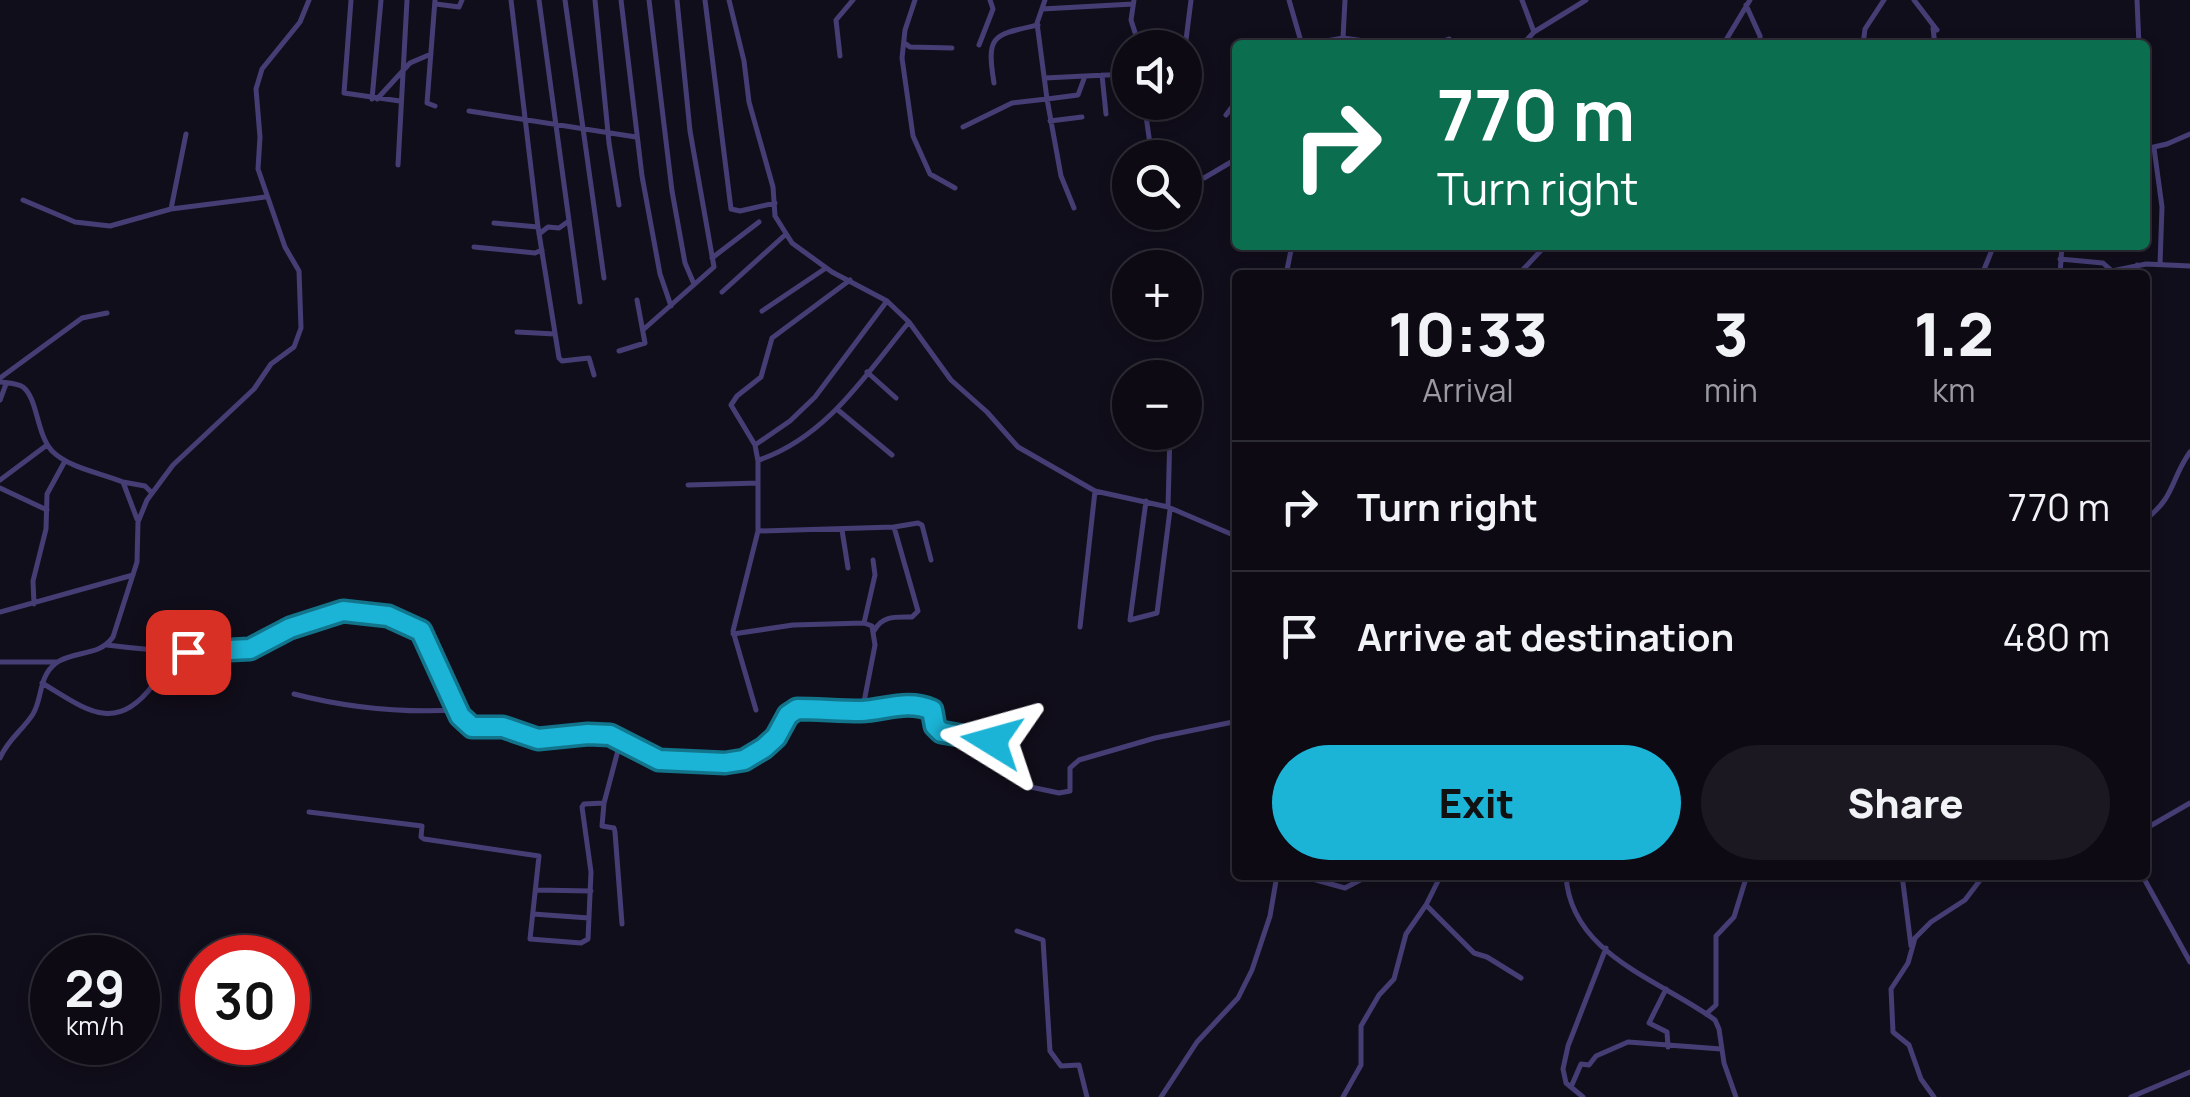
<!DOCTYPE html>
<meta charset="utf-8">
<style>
:root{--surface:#0d0a14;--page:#1b1822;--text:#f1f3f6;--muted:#9a9aa0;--line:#2d2b34;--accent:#1bb4d7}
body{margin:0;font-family:Manrope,sans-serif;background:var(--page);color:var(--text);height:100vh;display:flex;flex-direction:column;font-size:38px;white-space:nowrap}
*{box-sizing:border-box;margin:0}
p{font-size:32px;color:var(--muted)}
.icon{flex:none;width:55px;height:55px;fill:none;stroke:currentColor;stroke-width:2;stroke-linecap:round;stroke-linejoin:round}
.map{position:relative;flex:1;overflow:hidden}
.panel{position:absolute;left:1232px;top:270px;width:918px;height:610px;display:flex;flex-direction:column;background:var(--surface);border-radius:10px;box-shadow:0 5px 15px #0003,0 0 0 2px var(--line)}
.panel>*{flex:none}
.hud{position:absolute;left:1232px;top:40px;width:918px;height:210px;border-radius:10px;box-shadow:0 5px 15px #0003,0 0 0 2px var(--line);background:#0b6e4f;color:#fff;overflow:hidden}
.controls{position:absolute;left:1112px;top:30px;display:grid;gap:20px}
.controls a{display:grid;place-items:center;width:90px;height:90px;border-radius:50%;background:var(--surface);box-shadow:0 5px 15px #0003,0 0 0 2px var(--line);font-size:50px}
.speed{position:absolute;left:30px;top:935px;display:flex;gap:20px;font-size:50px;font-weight:700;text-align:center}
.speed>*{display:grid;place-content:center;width:130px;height:130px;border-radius:50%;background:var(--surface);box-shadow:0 5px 15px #0003,0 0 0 2px var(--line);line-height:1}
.speed small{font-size:25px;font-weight:400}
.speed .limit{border:15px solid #d22;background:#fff;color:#111}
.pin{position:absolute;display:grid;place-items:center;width:85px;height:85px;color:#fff;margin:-42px;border-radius:20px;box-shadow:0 5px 15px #0006}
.me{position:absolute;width:110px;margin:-55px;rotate:278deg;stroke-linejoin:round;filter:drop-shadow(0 0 8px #0008)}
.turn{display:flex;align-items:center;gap:35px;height:210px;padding:0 40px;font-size:45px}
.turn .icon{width:130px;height:130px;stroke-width:2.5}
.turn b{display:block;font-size:70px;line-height:85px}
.eta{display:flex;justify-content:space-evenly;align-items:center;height:170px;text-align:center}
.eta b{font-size:60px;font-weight:800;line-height:70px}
.cta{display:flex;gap:20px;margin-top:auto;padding:20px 40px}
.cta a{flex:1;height:115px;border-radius:60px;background:var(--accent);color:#111;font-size:40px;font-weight:800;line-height:115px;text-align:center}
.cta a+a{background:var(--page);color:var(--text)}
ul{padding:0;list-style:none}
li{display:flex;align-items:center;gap:30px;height:130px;padding:0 40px;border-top:2px solid var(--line)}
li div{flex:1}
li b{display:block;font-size:38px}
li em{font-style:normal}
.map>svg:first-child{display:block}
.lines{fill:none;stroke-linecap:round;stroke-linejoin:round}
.street{stroke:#453e75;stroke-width:5}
.route-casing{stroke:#12758c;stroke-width:25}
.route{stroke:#1bb4d7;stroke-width:18}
</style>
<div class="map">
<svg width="2190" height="1097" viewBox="0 0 2190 1097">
<rect width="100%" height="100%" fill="#110e1b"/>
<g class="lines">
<path class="street" d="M 351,0 L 344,93 L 400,101
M 511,0 L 538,227 L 559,358 L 562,361 L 589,358 L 594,375
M 539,0 L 580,302
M 565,0 L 604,278
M 595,0 L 609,143 L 619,205
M 621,0 L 642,176 L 660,274 L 671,306
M 649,0 L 672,191 L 685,263 L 694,284
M 705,0 L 731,209 L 740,211 L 775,203
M 729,0 L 744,61 L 749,102 L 773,187 L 775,216 L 792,243 L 832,272 L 887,301 L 909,322 L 951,380 L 987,412 L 1018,447 L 1095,491 L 1168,507 L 1238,537
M 915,0 L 905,30 L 902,58 L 913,136 L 930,174 L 955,188
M 1134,0 L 1131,20 L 1140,48
M 1289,0 L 1302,45
M 1522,0 L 1534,32
M 1914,0 L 1937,30
M 2137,0 L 2139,45
M 436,4 L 459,7 L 462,0
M 1746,5 L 1760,36 L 1760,45
M 1042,9 L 1133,4
M 1933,28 L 1935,45
M 1343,38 L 1345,0
M 906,44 L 910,47 L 952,48
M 979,45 L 993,9 L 990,0
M 1304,45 L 1343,38 L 1394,45
M 1433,45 L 1449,39 L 1456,45
M 1522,45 L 1534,32 L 1586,0
M 1723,45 L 1750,0
M 1863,45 L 1865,29 L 1884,0
M 1185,48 L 1191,0
M 840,56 L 836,20 L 853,0
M 1102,75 L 1106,114
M 1045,78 L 1085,76
M 994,83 C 986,34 993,35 1038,25
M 372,99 L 381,0
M 377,99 L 410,63 L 431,54
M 1144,102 L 1150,144 L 1156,155 L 1146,158
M 435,106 L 427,103 L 435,0
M 469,111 L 636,137
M 1226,115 L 1238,99
M 1050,121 L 1082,117
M 963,127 L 1012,103 L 1047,99 L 1037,23 L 1045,0
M 2154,148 L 2162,207 L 2160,264
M 2145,149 L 2167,144 L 2190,134
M 398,165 L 407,0
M 1130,167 L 1130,190
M 1204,178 L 1238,158
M 23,200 L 75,222 L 110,226 L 171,209 L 265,197
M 1074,208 L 1061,176 L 1047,99 L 1078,95 L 1085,76 L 1130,74
M 171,209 L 186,134
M 494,223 L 538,227
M 539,234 L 548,227 L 559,228 L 566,223
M 474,247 L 535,253 L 542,250
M 712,258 L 759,222
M 2060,259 L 2103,263 L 2112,271 L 2146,264 L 2190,266
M 1983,272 L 1994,245
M 1286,275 L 1292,245
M 1518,275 L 1546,245
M 1887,275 L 1908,271 L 1983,273
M 2060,275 L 2062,245
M 2134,275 L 2137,265
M 722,292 L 786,234
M 762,311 L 826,268
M 644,329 L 714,267 L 690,131 L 677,0
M 517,332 L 555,334
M 619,351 L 645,343 L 637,300
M 867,372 L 896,398
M 0,378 L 82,318 L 107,313
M 1162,378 L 1162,362
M 0,382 C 7,383 17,383 23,387 C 38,399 36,433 52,451 C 69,468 101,473 123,482 L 137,519
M 0,400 L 6,384
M 838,410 L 892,455
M 755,445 L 790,421 L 815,397 L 887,301
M 759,460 C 827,437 866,374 909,322
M 0,480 L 47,445
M 123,482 L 145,486 L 152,493
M 688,485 L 758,483
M 0,488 L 47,510
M 1146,501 L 1130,620 L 1157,613 L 1170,510
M 1168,507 L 1170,432
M 2145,520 C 2176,496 2170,480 2190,452
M 842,530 L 848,568
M 758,531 L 894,527 L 918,523 L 922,525 L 931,560
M 1234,536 L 1238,477
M 34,604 L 33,581 L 46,529 L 47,494 L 65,461
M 0,612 L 133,575
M 864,623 L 875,575 L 873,560
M 1080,627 L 1095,491
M 874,631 C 882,615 896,617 912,617 L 918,611 L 894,527
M 733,634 L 793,625 L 864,623 L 872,626 L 875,645 L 864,702 L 859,709
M 107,645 C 153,651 201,655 247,649 C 262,647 274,636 288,629 C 334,607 376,606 421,631 L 460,716 L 472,727 C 482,727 493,725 503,727 C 516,729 526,738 539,739 C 563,742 585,731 609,735 C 625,738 635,752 650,757 C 669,764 723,766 743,761 C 774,752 778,719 797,709 C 818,709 839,711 861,711 C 886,710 908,699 932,710 L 935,727 L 945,735 L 1014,745 L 1021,777 L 1026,786 L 1059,793 L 1070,791 L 1070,768 L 1079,760 L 1155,738 L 1238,721
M 0,662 L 57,662
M 42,683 C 84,708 115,736 153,685 L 148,649
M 294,694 C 348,708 401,713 457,710
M 756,710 L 733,631 L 758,531 L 758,461 L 755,445 L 731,405 L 737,396 L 761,377 L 772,338 L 850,280
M 621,739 L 604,803 L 602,826 L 614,828 L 615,832 L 622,924
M 0,758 C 8,739 23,730 33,714 C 43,697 38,677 56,663 C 74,650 99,657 113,637 L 137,562 L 138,522 L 147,500 L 173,465 L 254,389 L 271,364 L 294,347 L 301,328 L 299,271 L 285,247 L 258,169 L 260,137 L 256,89 L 262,69 L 300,22 L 309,0
M 309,812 L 422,826 L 421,837 L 424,839 L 539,856 L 530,939 L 581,943 L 588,939 L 591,872 L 582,807 L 584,804 L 604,803
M 2145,829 L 2190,803
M 1298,875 L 1345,888 L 1366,877 L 1412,875
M 1566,875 C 1570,955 1661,980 1715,1020 L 1719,1029 L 1724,1063 L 1736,1097
M 1902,875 L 1911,946
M 2142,875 L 2190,962
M 536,890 L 591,891
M 1426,905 L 1474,953 L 1487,957 L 1521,978
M 533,914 L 589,918
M 1017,931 L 1043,940 L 1050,1051 L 1061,1066 L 1079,1065 L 1087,1097
M 1666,989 L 1649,1023 L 1667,1032 L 1668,1047
M 1706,1014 L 1716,1005 L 1716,936 L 1734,917 L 1747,875
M 1571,1087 L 1581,1064 L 1589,1065 L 1596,1056 L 1628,1042 L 1721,1049
M 1161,1097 L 1197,1042 L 1238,998 L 1252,970 L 1270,916 L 1277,875
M 1343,1097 L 1361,1065 L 1361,1026 L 1379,995 L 1394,979 L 1406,934 L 1426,905 L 1441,875
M 1583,1097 L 1566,1083 L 1563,1069 L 1568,1046 L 1606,948
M 1934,1097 L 1921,1079 L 1909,1045 L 1893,1032 L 1891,989 L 1908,963 L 1915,938 L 1931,922 L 1965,900 L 1984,875
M 2131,1097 L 2190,1072"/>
</g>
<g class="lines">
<g class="route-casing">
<path id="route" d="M 188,652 L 250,649 L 290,628 L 343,611 L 388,616 L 421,631 L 460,716 L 472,727 L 503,727 L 538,739 L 588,734 L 610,735 L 659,760 L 725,763 L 744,760 L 764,748 L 776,737 L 788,715 L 797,709 C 818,709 839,711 861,711 C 885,710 908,699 932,710 L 935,726 L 941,732 L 992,741"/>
</g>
<use href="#route" class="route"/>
</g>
</svg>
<div class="controls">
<a><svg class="icon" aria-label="sound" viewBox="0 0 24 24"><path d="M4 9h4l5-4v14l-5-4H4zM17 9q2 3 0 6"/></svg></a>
<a><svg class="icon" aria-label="search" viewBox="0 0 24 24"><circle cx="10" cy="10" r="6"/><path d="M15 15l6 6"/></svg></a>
<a>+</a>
<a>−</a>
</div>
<div class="speed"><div>29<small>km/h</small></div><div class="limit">30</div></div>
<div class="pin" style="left:188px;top:652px;background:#d93025"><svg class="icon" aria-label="arrive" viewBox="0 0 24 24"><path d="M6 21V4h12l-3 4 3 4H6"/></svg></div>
<svg class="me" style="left:992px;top:741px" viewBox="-20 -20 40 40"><path d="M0-17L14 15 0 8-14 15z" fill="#1bb4d7" stroke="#fff" stroke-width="4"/></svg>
<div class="hud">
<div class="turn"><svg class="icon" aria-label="right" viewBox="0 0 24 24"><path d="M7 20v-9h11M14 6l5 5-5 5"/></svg><div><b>770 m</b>Turn right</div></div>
</div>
<section class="panel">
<div class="eta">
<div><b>10:33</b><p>Arrival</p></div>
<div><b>3</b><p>min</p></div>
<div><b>1.2</b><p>km</p></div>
</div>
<ul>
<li><svg class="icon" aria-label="right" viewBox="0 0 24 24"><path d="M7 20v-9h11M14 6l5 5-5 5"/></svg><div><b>Turn right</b></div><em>770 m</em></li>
<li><svg class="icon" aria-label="arrive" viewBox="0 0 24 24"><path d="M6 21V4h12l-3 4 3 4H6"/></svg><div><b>Arrive at destination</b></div><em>480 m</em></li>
</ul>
<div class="cta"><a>Exit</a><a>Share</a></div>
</section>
</div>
